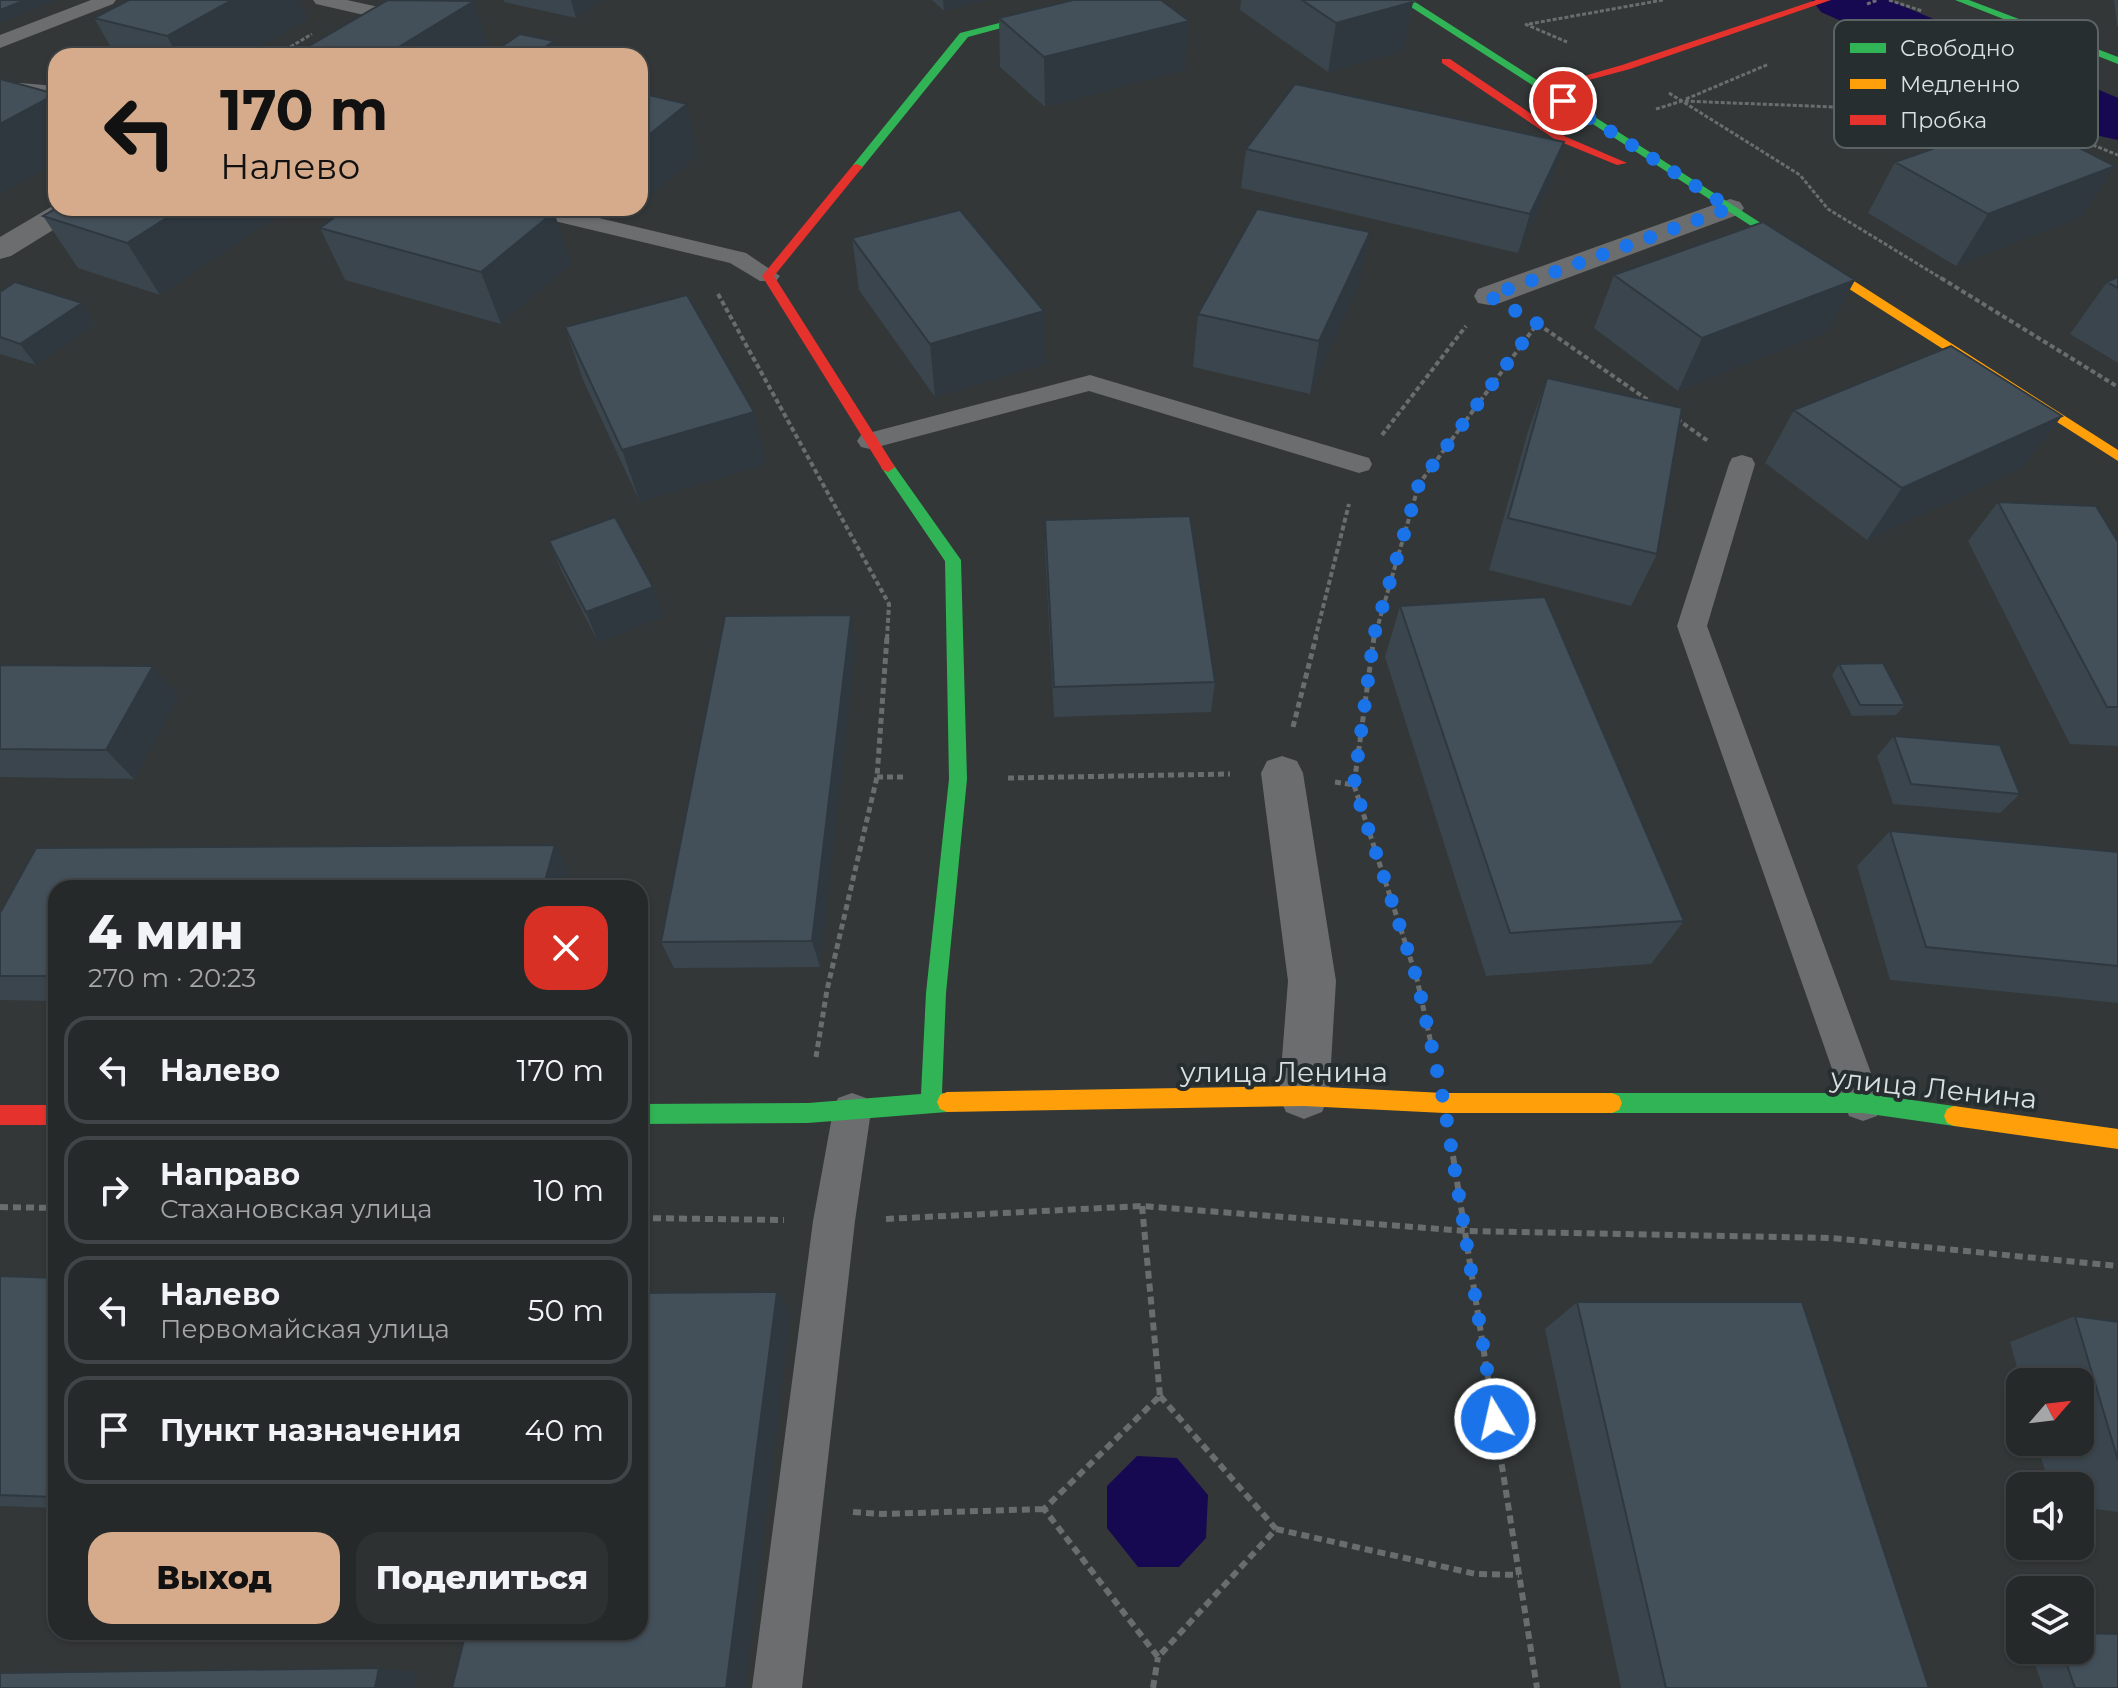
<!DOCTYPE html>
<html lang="ru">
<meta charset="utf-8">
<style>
:root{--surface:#26292a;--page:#2e3132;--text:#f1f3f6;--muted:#a4a6a8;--line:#424547;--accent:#d6ab8b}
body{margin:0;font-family:Montserrat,sans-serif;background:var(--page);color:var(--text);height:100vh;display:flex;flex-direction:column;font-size:30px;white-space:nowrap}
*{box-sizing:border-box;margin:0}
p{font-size:26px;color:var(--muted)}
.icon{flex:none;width:44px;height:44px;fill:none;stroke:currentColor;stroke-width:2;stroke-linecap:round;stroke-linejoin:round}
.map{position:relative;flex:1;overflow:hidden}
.drawer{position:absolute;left:48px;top:880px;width:600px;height:760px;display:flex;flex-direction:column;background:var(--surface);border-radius:24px;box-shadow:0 2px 6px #0004,0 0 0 2px var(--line)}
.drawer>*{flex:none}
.banner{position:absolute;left:48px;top:48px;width:600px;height:168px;border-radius:24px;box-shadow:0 2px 6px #0004,0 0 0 2px var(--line);background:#d6ab8b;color:#111;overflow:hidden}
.needle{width:52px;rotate:62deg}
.controls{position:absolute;left:2006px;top:1368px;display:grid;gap:16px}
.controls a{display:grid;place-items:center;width:88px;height:88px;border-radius:16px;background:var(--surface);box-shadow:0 2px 6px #0004,0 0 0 2px var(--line);font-size:40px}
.pin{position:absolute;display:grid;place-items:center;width:68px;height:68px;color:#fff;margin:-34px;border:4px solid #fff;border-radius:50%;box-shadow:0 2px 8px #0007}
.me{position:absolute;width:88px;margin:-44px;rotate:351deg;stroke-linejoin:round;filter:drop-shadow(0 0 6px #0008)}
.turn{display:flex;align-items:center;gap:28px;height:168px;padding:0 40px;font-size:36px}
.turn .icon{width:104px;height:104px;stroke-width:2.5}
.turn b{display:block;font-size:56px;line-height:68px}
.round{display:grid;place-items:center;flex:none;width:84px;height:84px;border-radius:24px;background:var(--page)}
.summary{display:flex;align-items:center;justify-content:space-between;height:136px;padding:0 40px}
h1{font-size:48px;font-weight:800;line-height:60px}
.cta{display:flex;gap:16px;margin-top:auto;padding:16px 40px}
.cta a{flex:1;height:92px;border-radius:24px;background:var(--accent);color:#111;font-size:32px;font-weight:800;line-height:92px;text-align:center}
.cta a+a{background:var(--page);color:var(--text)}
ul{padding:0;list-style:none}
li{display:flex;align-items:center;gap:24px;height:108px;margin:0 16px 12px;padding:0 24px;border:4px solid var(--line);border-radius:24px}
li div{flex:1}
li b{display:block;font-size:30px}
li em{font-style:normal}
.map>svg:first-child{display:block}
.water{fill:#160952}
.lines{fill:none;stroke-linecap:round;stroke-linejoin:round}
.river{fill:#160952;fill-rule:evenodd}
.path-far3{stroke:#6a6d6e;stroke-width:3;stroke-dasharray:4 2;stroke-linecap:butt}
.path-far2{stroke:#6a6d6e;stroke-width:4;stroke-dasharray:5 3;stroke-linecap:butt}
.path-far1{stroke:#6a6d6e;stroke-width:5;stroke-dasharray:6 4;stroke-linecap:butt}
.path{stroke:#6a6d6e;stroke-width:6;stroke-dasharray:8 5;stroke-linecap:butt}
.lane{fill:#6b6d6e;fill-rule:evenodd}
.street{fill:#6b6d6e;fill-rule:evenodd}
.fast{fill:#30b455;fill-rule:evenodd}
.slow{fill:#ff9f0a;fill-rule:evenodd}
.jam{fill:#e5322d;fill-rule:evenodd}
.wall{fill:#3a454d}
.shaded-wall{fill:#2f383f}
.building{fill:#43505a;stroke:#2f383f;stroke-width:2}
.route{stroke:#1a73e8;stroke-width:14;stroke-dasharray:0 25.2}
.labels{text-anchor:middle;stroke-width:8;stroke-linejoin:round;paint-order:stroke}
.street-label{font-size:28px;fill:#dadfe0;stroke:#262e30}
.key{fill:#262e30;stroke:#5c6365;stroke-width:2}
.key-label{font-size:22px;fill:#dadfe0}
</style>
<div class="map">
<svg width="2118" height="1688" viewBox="0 0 2118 1688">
<rect width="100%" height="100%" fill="#333738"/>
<path class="water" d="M 1137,1456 L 1177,1458 L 1208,1495 L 1206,1538 L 1179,1567 L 1138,1567 L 1107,1528 L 1107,1486 Z"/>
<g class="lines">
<path class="river" d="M 1812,0 L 1889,0 L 2118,98 L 2118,140 L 2095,135 L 1821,12 Z"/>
<path class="path-far3" d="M 1889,0 L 1922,11
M 1867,4 L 1878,0
M 1525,24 L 1567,42
M 1529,24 L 1663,0
M 275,56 L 312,34
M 1669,93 L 1800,175 L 1828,209 L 1944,280
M 1686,99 L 1769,64
M 1656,109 L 1682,101 L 2014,114 L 2118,155
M 2014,114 L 2083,91"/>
<path class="path-far2" d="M 1941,278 L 2118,387
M 718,294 L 889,604 L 887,639
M 1538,324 L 1655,405
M 1677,419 L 1708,441
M 1382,435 L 1466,326
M 1315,639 L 1349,504
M 1374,639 L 1419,484 L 1537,324"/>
<path class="path-far1" d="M 1374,637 L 1354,785 L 1417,979 L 1432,1048
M 1293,727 L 1316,637
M 877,777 L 906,777
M 1008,778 L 1230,774
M 1335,782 L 1354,785
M 816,1057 L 827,990 L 877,777 L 887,637"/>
<path class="path" d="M 1453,1156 L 1537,1688
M 1142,1206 L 1160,1396
M 0,1207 L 56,1208
M 640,1218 L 784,1220
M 886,1219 L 1142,1206 L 1466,1231 L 1832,1238 L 2118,1266
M 1160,1396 L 1276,1529 L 1158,1657 L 1044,1509 Z
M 853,1512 L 882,1514 L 1044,1509
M 1276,1529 L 1476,1574 L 1519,1575
M 1153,1688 L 1158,1657"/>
<path class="lane" d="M 91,0 L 116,0 L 113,4 L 0,48 L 0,35 Z
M 313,0 L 347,0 L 397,11 L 399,15 L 390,21 L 316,4 Z
M 20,83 L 56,86 L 56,98 L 0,97 L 0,85 Z
M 518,208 L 557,208 L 746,253 L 780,276 L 776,281 L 760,281 L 730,263 L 521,213 Z
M 1090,375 L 1369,458 L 1372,464 L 1369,470 L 1359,473 L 1089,391 L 870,449 L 861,447 L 857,441 L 861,435 Z
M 1742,455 L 1752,458 L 1755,464 L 1707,626 L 1882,1103 L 1877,1116 L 1863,1121 L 1849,1116 L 1844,1103 L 1677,626 L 1729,464 L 1732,458 Z
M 852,1093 L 866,1098 L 871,1111 L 855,1221 L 802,1688 L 752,1688 L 813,1221 L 833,1111 L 838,1098 Z"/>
<path class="street" d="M 1730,199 L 1740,202 L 1744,208 L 1740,214 L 1500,303 L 1489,305 L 1478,303 L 1474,296 L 1478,289 Z
M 56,204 L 56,208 L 83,208 L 79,214 L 11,256 L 0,259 L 0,237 Z
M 1282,756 L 1297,761 L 1303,773 L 1336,981 L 1329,1096 L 1322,1112 L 1304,1119 L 1286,1112 L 1279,1096 L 1288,981 L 1261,773 L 1267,761 Z"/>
<path class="fast" d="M 1089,0 L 1105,0 L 968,37 L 861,169 L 853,169 L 853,165 L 960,33 Z
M 1400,0 L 1412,0 L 1842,275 L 1832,278 Z
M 1955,0 L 1969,0 L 2118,57 L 2118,64 Z
M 888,462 L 893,464 L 961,560 L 967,779 L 946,993 L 942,1093 L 954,1095 L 957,1102 L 954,1109 L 947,1112 L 808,1123 L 640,1124 L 640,1104 L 808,1103 L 921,1094 L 926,993 L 949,779 L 945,561 L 881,467 Z
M 1612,1093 L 1863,1093 L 1954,1106 L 1961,1109 L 1964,1116 L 1961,1123 L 1954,1126 L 1863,1113 L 1612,1113 L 1605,1110 L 1602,1103 L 1605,1096 Z"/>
<path class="slow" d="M 1832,272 L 1840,272 L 2118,450 L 2118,461 L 1832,278 Z
M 1304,1086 L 1444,1093 L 1612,1093 L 1619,1096 L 1622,1103 L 1619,1110 L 1612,1113 L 1444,1113 L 1304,1106 L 947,1112 L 940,1109 L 937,1102 L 940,1095 L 947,1092 Z
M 1954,1106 L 2118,1129 L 2118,1149 L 1954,1126 L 1947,1123 L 1944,1116 L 1947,1109 Z"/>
<path class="jam" d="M 1816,0 L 1831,0 L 1630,69 L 1544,92 L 1539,89 L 1622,65 Z
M 1442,59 L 1450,59 L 1564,136 L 1627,163 L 1617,165 L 1556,140 L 1442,63 Z
M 857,164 L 863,167 L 861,169 L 774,276 L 895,467 L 888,472 L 883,470 L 762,276 L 853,165 Z
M 0,1105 L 56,1105 L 56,1125 L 0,1125 Z"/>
</g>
<path class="wall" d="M 504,0 L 603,0 L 576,18 L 504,2 Z
M 932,0 L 989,0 L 944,11 Z
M 1241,0 L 1410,0 L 1413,2 L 1403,51 L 1328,72 L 1240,10 Z
M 2114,0 L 2118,0 L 2118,26 L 2117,26 Z
M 94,18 L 308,19 L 244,56 L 116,56 Z
M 999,18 L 1185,70 L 1045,107 L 1000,67 Z
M 1246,149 L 1552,181 L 1518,253 L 1241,188 Z
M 1895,162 L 2081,217 L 1956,266 L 1868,213 Z
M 57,208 L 290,208 L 160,295 L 78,268 L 43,216 Z
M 554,212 L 571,264 L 501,324 L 345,280 L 320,228 Z
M 1370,232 L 1359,284 L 1310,394 L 1193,367 L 1198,314 Z
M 852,238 L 1045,364 L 935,397 L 859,290 Z
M 1614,275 L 1855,280 L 1826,332 L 1678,391 L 1594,328 Z
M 2118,277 L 2118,363 L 2070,334 L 2107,282 Z
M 0,292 L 82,303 L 96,324 L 36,365 L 0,354 Z
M 565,327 L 754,412 L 766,464 L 640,502 L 583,380 Z
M 1547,378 L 1657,554 L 1631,606 L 1489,570 L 1528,431 Z
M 1794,410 L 2022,468 L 1867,540 L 1765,463 Z
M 1998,502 L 2118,542 L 2118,746 L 2070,744 L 1968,541 Z
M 1045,520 L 1215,682 L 1211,712 L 1054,717 L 1045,551 Z
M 549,541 L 653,587 L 664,617 L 598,642 L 562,572 Z
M 1400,606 L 1684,921 L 1651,964 L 1486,976 L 1385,657 Z
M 856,646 L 820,967 L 674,968 L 661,942 Z
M 1839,664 L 1905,705 L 1896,715 L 1852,716 L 1832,675 Z
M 0,665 L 153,666 L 179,696 L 134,779 L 0,777 Z
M 1894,736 L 2020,794 L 2000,813 L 1893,804 L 1877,756 Z
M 1890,831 L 2118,852 L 2118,1003 L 1890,980 L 1857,866 Z
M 555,845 L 570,872 L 566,888 L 56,888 L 56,1001 L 0,1000 L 0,913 L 36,848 Z
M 0,1276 L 56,1278 L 56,1508 L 0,1506 Z
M 1577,1302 L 1929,1688 L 1621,1688 L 1545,1329 Z
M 2075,1316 L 2118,1322 L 2118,1512 L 2080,1507 L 2080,1486 L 2049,1486 L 2037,1442 L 2080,1442 L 2080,1382 L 2021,1382 L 2010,1342 Z
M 2030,1650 L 2080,1650 L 2118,1688 L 2043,1688 Z"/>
<path class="shaded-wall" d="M 25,0 L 57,0 L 0,23 L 0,10 Z
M 232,0 L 300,0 L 308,19 L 244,56 L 177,56 L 167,36 Z
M 571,0 L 603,0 L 576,18 Z
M 943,0 L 989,0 L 944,11 Z
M 474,1 L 490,50 L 481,56 L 384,56 Z
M 1413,2 L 1403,51 L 1328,72 L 1336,23 Z
M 1189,21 L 1185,70 L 1045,107 L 1044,57 Z
M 554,41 L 558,56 L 532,56 Z
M 56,94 L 56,162 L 0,195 L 0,124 Z
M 687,104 L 698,155 L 641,204 L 640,142 Z
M 1564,142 L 1552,181 L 1518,253 L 1530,214 Z
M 2115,166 L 2081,217 L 1956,266 L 1988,214 Z
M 182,208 L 290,208 L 160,295 L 127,243 Z
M 554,212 L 571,264 L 501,324 L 481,272 Z
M 1370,232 L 1359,284 L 1310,394 L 1319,341 Z
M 1855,280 L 1826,332 L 1678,391 L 1702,338 Z
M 82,303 L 96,324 L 36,365 L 20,344 Z
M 1044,311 L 1045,364 L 935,397 L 930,344 Z
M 754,412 L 766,464 L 640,502 L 622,450 Z
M 2062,416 L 2022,468 L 1867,540 L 1902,488 Z
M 653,587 L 664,617 L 598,642 L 586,612 Z
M 851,615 L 856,646 L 820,967 L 812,941 Z
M 153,666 L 179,696 L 134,779 L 106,750 Z
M 555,845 L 570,872 L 566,888 L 543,888 Z
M 777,1292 L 791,1313 L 745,1688 L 726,1688 Z
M 379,1668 L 417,1672 L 414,1688 L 375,1688 Z"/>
<path class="building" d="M 0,0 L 25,0 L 0,10 Z
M 129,0 L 232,0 L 167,36 L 94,18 Z
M 388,0 L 474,1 L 384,56 L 292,56 Z
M 1073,0 L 1161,0 L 1189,21 L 1044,57 L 999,18 Z
M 1302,0 L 1410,0 L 1413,2 L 1336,23 Z
M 520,34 L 554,41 L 532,56 L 488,56 Z
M 0,79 L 56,94 L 0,124 Z
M 1295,84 L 1564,142 L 1530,214 L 1246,149 Z
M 640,93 L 687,104 L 640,142 Z
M 2020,118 L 2115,166 L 1988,214 L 1895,162 Z
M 57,208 L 182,208 L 127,243 L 43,216 Z
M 347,208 L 537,208 L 554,212 L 481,272 L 320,228 Z
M 1257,209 L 1370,232 L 1319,341 L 1198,314 Z
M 960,210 L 1044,311 L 930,344 L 852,238 Z
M 1763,222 L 1855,280 L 1702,338 L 1614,275 Z
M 2118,277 L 2118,288 L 2107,282 Z
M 15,282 L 82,303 L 20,344 L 0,337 L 0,292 Z
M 687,295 L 754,412 L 622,450 L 565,327 Z
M 1951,346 L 2062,416 L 1902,488 L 1794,410 Z
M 1547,378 L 1682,408 L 1657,554 L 1508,518 Z
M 1998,502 L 2096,506 L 2118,542 L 2118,707 L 2107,707 Z
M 1190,516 L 1215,682 L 1054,687 L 1045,520 Z
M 615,517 L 653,587 L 586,612 L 549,541 Z
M 1545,597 L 1684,921 L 1510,933 L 1400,606 Z
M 851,615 L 812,941 L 661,942 L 725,616 Z
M 1883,663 L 1905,705 L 1860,705 L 1839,664 Z
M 0,665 L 153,666 L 106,750 L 0,749 Z
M 1894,736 L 2000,745 L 2020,794 L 1911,784 Z
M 1890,831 L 2118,852 L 2118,966 L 1926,947 Z
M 555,845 L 543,888 L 56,888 L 56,976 L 0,976 L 0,913 L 36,848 Z
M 0,1276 L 56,1278 L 56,1497 L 0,1495 Z
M 777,1292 L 726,1688 L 452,1688 L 466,1632 L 640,1632 L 640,1293 Z
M 1577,1302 L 1802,1302 L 1929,1688 L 1666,1688 Z
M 2075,1316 L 2118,1322 L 2118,1460 Z
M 2080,1633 L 2118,1634 L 2118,1688 L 2075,1688 L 2062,1650 L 2080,1650 Z
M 379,1668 L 375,1688 L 0,1688 L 0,1673 Z"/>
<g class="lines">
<path class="route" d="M 1495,1419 L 1444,1103 L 1417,979 L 1354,785 L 1374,635 L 1419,484 L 1537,323 L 1489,296 L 1730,208 L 1563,101"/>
</g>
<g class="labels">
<g class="street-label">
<text x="1284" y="1082">улица Ленина</text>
<text transform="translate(1934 1088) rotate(6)" y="10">улица Ленина</text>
</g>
</g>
<rect x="1834" y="20" width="264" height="128" rx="12" class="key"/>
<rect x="1850" y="43" width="36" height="10" fill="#30b455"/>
<rect x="1850" y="79" width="36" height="10" fill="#ff9f0a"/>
<rect x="1850" y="115" width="36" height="10" fill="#e5322d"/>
<g class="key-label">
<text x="1900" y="56">Свободно</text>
<text x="1900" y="92">Медленно</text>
<text x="1900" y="128">Пробка</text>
</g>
</svg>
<div class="controls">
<a><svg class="needle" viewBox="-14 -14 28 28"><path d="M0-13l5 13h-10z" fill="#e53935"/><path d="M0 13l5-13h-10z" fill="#a4a6a8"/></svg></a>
<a><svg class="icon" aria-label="sound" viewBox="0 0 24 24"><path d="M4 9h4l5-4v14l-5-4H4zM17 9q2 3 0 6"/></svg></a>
<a><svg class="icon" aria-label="layers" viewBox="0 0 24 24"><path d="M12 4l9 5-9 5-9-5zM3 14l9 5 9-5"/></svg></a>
</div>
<div class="pin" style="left:1563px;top:101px;background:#d93025"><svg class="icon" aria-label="arrive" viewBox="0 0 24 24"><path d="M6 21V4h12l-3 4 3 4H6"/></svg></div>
<svg class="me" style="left:1495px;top:1419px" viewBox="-20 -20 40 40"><circle r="17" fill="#1a73e8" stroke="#fff" stroke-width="3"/><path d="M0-11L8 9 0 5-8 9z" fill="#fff"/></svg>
<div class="banner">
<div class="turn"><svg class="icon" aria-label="left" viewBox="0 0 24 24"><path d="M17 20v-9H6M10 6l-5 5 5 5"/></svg><div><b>170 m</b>Налево</div></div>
</div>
<section class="drawer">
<div class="summary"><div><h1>4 мин</h1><p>270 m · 20:23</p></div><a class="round" style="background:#d93025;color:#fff"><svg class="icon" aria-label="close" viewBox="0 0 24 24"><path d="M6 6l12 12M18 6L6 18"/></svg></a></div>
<ul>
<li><svg class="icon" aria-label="left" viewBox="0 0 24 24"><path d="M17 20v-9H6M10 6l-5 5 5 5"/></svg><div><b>Налево</b></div><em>170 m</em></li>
<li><svg class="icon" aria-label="right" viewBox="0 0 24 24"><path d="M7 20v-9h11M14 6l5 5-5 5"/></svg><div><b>Направо</b><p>Стахановская улица</p></div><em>10 m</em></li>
<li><svg class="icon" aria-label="left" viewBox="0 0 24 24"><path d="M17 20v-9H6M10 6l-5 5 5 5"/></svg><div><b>Налево</b><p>Первомайская улица</p></div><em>50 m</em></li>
<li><svg class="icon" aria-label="arrive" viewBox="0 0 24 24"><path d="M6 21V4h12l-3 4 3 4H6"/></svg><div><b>Пункт назначения</b></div><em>40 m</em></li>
</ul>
<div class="cta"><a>Выход</a><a>Поделиться</a></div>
</section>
</div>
